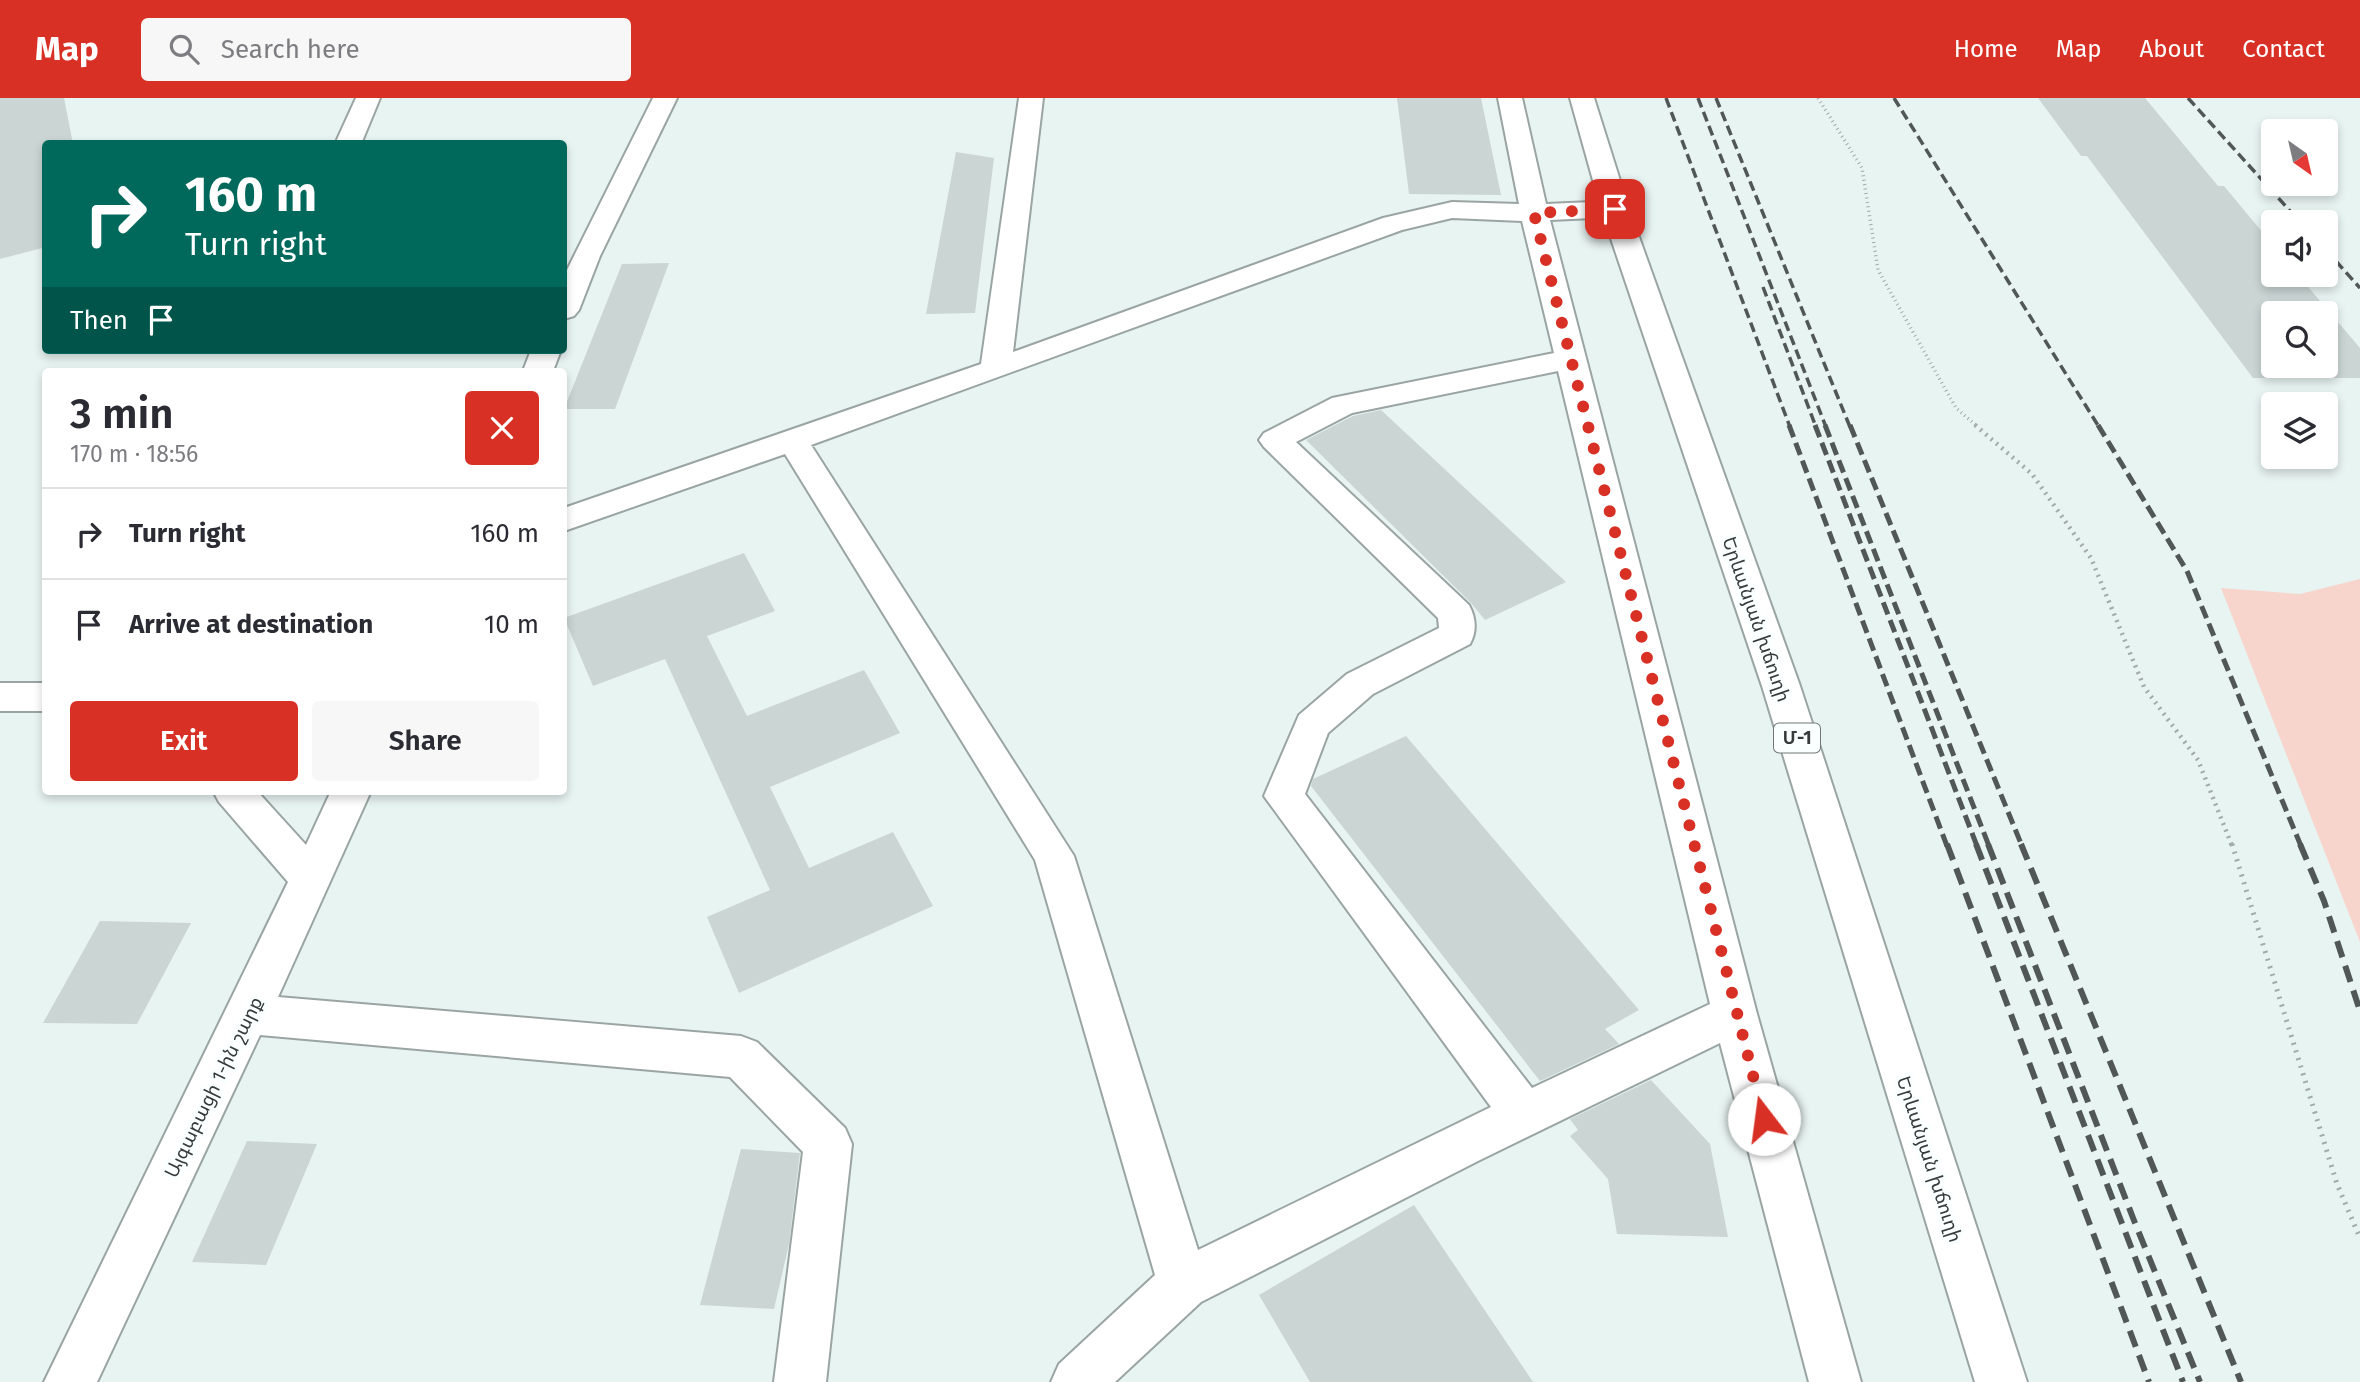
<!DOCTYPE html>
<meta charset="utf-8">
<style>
:root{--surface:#fff;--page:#f7f7f7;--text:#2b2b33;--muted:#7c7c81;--line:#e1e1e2;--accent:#d93025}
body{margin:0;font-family:"Fira Sans","Noto Sans Armenian",sans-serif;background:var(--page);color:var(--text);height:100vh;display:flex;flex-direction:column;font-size:26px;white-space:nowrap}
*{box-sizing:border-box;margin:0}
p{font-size:23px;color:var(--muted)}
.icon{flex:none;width:38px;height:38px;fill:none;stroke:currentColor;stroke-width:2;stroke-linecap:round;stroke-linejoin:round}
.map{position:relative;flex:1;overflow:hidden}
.side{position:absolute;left:42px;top:270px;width:525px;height:427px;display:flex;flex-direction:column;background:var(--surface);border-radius:7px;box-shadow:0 4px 10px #0003}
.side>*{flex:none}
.guide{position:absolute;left:42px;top:42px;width:525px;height:214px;border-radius:7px;box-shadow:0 4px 10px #0003;background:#00695c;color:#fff;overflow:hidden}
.needle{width:46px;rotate:146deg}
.tools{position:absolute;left:2261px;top:21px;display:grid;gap:14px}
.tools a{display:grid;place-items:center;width:77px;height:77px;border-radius:7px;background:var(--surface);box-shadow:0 4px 10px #0003;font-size:35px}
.pin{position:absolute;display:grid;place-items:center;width:60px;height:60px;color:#fff;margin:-30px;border-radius:14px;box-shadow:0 4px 10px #0006}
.me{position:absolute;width:77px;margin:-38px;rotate:345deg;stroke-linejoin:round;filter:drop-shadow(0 0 5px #0008)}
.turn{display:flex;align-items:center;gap:24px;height:147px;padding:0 28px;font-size:32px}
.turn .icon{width:91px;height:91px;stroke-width:2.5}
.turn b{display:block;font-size:49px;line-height:60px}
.then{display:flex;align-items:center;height:66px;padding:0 28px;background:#0003;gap:14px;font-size:26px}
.round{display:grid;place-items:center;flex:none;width:74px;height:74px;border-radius:7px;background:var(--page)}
.head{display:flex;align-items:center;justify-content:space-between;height:119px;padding:0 28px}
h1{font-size:42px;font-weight:600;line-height:52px}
.button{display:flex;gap:14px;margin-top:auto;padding:14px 28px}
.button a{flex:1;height:80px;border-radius:7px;background:var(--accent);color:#fff;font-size:28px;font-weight:600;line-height:80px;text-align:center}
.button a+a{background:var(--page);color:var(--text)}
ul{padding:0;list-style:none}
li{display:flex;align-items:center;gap:21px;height:91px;padding:0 28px;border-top:2px solid var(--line)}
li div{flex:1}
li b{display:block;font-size:26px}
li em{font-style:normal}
header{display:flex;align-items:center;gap:42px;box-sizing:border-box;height:98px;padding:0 35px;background:var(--accent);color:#fff}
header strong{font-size:33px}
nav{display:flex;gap:38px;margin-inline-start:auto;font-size:24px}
.search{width:490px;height:63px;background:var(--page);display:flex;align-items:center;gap:18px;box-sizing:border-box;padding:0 24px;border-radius:7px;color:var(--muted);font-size:26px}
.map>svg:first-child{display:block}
.green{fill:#f7d5cc}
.building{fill:#cad5d4;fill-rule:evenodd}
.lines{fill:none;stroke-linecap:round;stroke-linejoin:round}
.street-casing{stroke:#9aa5a3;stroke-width:4}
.highway-casing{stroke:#9aa5a3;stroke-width:4}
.path-far2{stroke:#a2aba9;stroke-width:3.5;stroke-dasharray:1 3.5;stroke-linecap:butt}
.path-far1{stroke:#a2aba9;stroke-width:4.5;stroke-dasharray:2 5;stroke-linecap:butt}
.path{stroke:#a2aba9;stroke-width:5;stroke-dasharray:2 6;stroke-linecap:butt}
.street{fill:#fff;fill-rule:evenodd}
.highway{fill:#fff;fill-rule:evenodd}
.rail-far2{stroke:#515756;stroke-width:3.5;stroke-dasharray:10 5;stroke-linecap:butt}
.rail-far1{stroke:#515756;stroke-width:5;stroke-dasharray:13 6;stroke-linecap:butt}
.rail{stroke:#515756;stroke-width:6;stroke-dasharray:17 9;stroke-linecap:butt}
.route{stroke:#d93025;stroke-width:12;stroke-dasharray:0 21.6}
.labels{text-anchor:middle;stroke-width:7;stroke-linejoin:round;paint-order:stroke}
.shield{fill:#faffff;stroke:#727676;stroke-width:2}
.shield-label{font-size:18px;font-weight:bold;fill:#373c3b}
.street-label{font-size:19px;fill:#373c3b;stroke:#faffff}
</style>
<header>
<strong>Map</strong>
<div class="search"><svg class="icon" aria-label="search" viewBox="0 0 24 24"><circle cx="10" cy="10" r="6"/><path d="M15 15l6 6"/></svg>Search here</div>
<nav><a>Home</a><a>Map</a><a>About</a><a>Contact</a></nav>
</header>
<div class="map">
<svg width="2360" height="1284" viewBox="0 0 2360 1284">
<rect width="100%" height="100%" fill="#e8f4f2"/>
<path class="green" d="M 2360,481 L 2360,844 L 2221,490 L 2300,496 Z"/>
<path class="building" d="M 0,0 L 64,0 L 73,46 L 46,46 L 46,149 L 0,161 Z
M 1397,0 L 1481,0 L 1501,97 L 1409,96 Z
M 2038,0 L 2145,0 L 2218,88 L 2224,88 L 2273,147 L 2273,177 L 2298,177 L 2360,250 L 2360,280 L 2253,280 L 2087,58 L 2081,58 ZM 2273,215 L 2326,215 L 2326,268 L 2273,268 Z
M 956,54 L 994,60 L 975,215 L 926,216 Z
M 669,165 L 615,311 L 564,311 L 622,166 Z
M 1381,312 L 1566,484 L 1485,522 L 1471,505 L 1306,342 L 1353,318 Z
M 744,455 L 775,513 L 707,538 L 747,618 L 864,572 L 900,635 L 770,689 L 809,770 L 893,734 L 933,808 L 739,895 L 707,819 L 770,792 L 665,561 L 593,588 L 564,520 Z
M 1406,638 L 1639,912 L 1605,931 L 1619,946 L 1540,983 L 1311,688 L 1313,681 Z
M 100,823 L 191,825 L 137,926 L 43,925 Z
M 1651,982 L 1710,1046 L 1728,1139 L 1617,1136 L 1608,1081 L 1570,1038 L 1578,1032 L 1570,1021 Z
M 247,1043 L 317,1046 L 266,1167 L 192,1164 Z
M 741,1051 L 800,1055 L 789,1146 L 774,1211 L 700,1207 Z
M 1414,1107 L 1533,1284 L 1310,1284 L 1259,1197 Z"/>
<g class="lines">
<g class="street-casing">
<path id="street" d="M 356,0 L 380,0 L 361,46 L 335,46 Z
M 653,0 L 677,0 L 600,158 L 579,212 L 574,218 L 564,221 L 564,178 Z
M 1019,0 L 1043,0 L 1013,254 L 1383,120 L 1452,104 L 1519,106 L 1498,0 L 1522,0 L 1546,106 L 1615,103 L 1625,105 L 1629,111 L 1625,117 L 1615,119 L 1550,122 L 1757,916 L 1861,1284 L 1809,1284 L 1720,945 L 1480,1062 L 1201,1204 L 1115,1284 L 1051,1284 L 1059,1266 L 1155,1177 L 1035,762 L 785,356 L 564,433 L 564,410 L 981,266 ZM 1452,120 L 1522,123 L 1554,255 L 1332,300 L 1264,335 L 1259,342 L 1264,349 L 1438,520 L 1439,530 L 1347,576 L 1299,617 L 1264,698 L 1491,1009 L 1198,1152 L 1074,758 L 811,347 L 1402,132 ZM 1558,273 L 1710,906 L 1532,990 L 1305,696 L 1328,635 L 1373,596 L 1470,546 C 1477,533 1476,520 1469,507 L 1296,344 L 1352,315 Z
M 531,252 L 561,252 L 553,273 L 523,273 Z
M 0,585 L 46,585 L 46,613 L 0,613 Z
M 213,693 L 257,693 L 306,747 L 331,693 L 371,693 L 278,899 L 741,938 L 757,944 L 845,1030 L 852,1046 L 826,1284 L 774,1284 L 803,1054 L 730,979 L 260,937 L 97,1284 L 44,1284 L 288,784 L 219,704 Z"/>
</g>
<g class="highway-casing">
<path id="highway" d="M 1570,0 L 1594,0 L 1629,111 L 1800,588 L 2027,1284 L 1975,1284 L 1762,588 L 1601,111 Z"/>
</g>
<path class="path-far2" d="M 1818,0 L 1862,70 L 1878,172 L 1956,310 L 1978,329"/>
<path class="path-far1" d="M 1975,327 L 2032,376 L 2091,460 L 2144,589 L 2198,662 L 2232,748"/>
<path class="path" d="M 2232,746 L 2337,1086 L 2360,1140"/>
<use href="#street" class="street"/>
<use href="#highway" class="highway"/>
<path class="rail-far2" d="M 1666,0 L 1790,329
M 1698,0 L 1826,329
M 1716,0 L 1850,329
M 1894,0 L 2099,329
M 2188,0 L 2300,124
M 2326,152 L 2360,190
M 1763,189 L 1816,329"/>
<path class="rail-far1" d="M 1789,327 L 1947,748
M 1815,327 L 1977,748
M 1825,327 L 1989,748
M 1850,327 L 2022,748
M 2098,327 L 2187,473 L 2301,748"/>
<path class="rail" d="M 1947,746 L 2149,1284
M 1976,746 L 2183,1284
M 1988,746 L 2135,1125 L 2200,1284
M 2021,746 L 2241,1284
M 2300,746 L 2324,803 L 2360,913"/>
</g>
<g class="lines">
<path class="route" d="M 1615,111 L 1534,115 L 1764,1021"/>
</g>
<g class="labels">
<rect class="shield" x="1774" y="625.5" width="46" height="29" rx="5"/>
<g class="shield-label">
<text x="1797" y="646">Մ-1</text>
</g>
<g class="street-label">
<text transform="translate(1757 521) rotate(71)" y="7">Երևանյան խճուղի</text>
<text transform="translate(213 989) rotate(-64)" y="7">Այգաբացի 1-ին շարք</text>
<text transform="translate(1930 1061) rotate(72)" y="7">Երևանյան խճուղի</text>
</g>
</g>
</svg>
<div class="tools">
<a><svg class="needle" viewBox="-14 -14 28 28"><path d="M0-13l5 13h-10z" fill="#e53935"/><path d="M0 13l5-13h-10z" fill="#7c7c81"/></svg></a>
<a><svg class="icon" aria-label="sound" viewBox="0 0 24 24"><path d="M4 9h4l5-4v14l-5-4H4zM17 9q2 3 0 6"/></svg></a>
<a><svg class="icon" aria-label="search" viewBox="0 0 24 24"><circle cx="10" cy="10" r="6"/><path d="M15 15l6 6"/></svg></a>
<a><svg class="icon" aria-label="layers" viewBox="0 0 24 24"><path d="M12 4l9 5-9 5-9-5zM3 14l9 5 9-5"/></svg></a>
</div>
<div class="pin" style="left:1615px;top:111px;background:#d93025"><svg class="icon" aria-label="arrive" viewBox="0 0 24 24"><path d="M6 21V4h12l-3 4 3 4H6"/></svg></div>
<svg class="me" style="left:1764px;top:1021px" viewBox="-20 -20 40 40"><circle r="19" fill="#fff"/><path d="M0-13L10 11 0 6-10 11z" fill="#d93025"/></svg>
<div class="guide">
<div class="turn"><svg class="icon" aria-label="right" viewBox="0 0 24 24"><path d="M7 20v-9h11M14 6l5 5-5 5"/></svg><div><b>160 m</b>Turn right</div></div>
<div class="then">Then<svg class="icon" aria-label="arrive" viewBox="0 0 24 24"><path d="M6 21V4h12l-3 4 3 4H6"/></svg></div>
</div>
<section class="side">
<div class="head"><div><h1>3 min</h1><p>170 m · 18:56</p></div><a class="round" style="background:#d93025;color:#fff"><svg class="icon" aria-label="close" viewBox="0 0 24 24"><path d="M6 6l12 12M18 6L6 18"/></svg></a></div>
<ul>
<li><svg class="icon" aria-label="right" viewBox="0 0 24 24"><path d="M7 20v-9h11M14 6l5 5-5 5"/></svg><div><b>Turn right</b></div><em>160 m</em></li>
<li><svg class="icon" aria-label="arrive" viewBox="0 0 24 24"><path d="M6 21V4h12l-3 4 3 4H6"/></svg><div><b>Arrive at destination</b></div><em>10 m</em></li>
</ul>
<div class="button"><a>Exit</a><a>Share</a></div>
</section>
</div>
